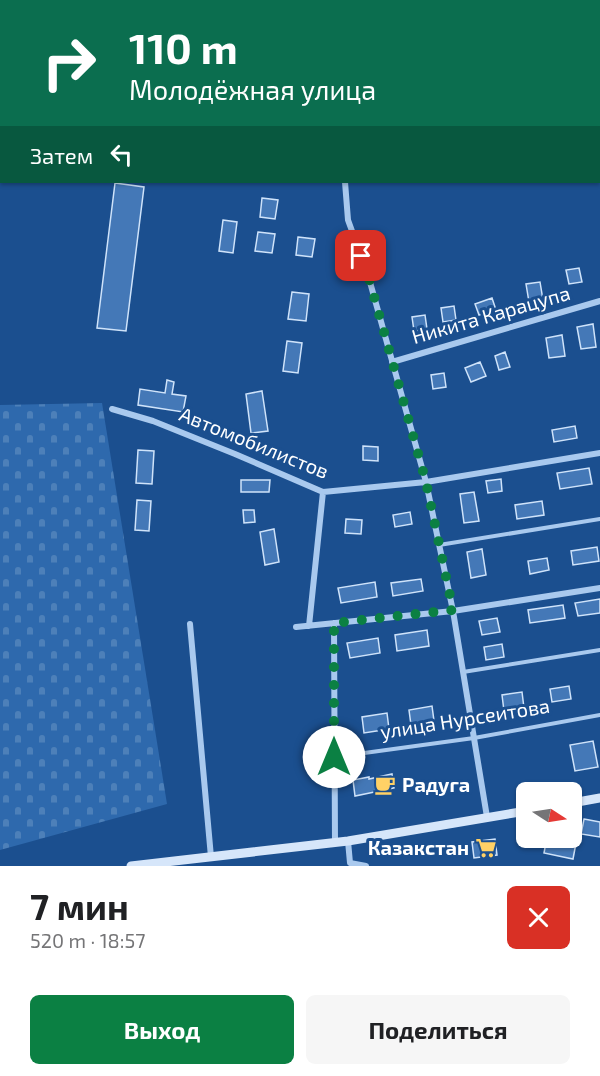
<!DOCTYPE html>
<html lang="ru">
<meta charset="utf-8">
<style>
:root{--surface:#fff;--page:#f6f6f6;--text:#202124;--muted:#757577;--accent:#0b8043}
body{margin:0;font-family:"Exo 2",sans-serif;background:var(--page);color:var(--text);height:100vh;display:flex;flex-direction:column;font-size:22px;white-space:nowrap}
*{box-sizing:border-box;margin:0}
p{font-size:20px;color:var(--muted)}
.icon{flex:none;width:33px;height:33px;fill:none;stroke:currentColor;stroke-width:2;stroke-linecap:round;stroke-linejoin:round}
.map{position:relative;height:866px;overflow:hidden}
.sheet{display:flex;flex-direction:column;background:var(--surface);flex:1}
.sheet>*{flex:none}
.top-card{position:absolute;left:0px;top:0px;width:600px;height:183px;box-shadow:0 2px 4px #0004;background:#0b6e4f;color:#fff;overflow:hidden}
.needle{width:39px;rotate:102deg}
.controls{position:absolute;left:516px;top:782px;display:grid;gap:12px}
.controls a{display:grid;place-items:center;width:66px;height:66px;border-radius:9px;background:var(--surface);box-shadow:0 2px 4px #0004;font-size:30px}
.pin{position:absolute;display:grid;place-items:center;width:51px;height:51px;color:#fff;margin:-26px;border-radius:12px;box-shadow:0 3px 9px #0006}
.me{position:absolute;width:66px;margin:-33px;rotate:0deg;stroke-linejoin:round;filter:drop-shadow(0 0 4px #0008)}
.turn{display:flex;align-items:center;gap:21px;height:126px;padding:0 30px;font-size:27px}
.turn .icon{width:78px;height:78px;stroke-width:2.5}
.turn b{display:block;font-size:42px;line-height:51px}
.then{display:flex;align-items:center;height:57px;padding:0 30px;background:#0003;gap:12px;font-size:22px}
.round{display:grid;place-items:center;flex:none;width:63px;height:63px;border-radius:9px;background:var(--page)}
.head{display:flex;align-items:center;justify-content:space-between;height:102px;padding:0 30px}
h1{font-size:36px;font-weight:700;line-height:45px}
.button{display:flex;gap:12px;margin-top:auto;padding:12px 30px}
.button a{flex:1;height:69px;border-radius:9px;background:var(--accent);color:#fff;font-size:24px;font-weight:700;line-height:69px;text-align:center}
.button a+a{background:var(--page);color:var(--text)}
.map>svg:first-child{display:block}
.cemetery{fill:url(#cemetery-stones)}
.building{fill:#4478b7;stroke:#cfe3fa;stroke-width:1.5}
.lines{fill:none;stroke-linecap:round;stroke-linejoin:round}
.service{stroke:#a9c9ee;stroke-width:4}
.minor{stroke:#a9c9ee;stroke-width:6}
.secondary{stroke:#d6e6fa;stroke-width:9}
.route{stroke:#0b8043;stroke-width:10;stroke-dasharray:0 18}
.labels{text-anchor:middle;stroke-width:6;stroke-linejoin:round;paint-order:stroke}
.street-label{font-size:20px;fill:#fff;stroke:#1b4f8f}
.poi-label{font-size:20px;font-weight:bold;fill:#fff;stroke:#1b4f8f;text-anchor:start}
</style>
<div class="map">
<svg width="600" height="866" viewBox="0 0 600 866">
<defs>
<pattern id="cemetery-stones" width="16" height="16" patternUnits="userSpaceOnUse" patternTransform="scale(1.5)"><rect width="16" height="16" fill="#2e69ad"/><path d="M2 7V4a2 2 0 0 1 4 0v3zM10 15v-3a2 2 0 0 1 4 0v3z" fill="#4d80b9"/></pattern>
</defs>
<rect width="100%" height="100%" fill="#1b4f8f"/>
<path class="cemetery" d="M 102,403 L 167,804 L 0,850 L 0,405 Z"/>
<path class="building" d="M 115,183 L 144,187 L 126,331 L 97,328 Z
M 262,198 L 278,200 L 275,219 L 260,217 Z
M 223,220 L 237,222 L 233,253 L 219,251 Z
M 258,232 L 275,234 L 272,253 L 255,251 Z
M 298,237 L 315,239 L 312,257 L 296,255 Z
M 579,268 L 582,282 L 569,284 L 566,270 Z
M 540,282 L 543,300 L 529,302 L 526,284 Z
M 292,292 L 309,294 L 306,321 L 288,319 Z
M 492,298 L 496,310 L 479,315 L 475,304 Z
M 454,306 L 456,320 L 443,322 L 441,308 Z
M 425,315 L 427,329 L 414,331 L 412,317 Z
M 593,324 L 596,347 L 581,349 L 577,327 Z
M 562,335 L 565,356 L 549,358 L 546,338 Z
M 287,341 L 302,343 L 298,373 L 283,371 Z
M 505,352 L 510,367 L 499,370 L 495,356 Z
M 480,362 L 486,376 L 471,382 L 465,368 Z
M 444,373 L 446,387 L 433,389 L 431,375 Z
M 167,380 L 174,382 L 172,394 L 186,396 L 183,412 L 138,405 L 140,389 L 165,393 Z
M 262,391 L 268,431 L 251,433 L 246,394 Z
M 575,426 L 577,438 L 554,442 L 552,430 Z
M 363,446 L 378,447 L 378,461 L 363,460 Z
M 138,450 L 154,451 L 152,484 L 136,483 Z
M 589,468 L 592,484 L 560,489 L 557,473 Z
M 501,479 L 502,491 L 488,493 L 486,481 Z
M 241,480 L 270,480 L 269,492 L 241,492 Z
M 474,492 L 479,521 L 464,523 L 460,494 Z
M 137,500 L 151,501 L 149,531 L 135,530 Z
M 542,501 L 544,515 L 517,519 L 515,505 Z
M 243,510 L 254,510 L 255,522 L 244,523 Z
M 410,512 L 412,524 L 395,527 L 393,515 Z
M 346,519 L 362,520 L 361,534 L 345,533 Z
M 274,529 L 279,562 L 265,565 L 260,532 Z
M 597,547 L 599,561 L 573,565 L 571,551 Z
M 482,549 L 486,575 L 471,578 L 467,552 Z
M 547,558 L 549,570 L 530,574 L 528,561 Z
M 421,579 L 423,591 L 393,596 L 391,583 Z
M 375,582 L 377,597 L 341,603 L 338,588 Z
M 600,599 L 600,613 L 578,616 L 575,603 Z
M 563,605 L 565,618 L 530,623 L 528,610 Z
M 497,618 L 500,632 L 482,635 L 479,621 Z
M 427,630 L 429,646 L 397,651 L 395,635 Z
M 378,638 L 380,653 L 350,658 L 347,643 Z
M 502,644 L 504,657 L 486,660 L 484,647 Z
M 569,686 L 571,699 L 552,702 L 550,689 Z
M 522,692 L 524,708 L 504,711 L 502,695 Z
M 432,706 L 434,721 L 411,725 L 409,710 Z
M 387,713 L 389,729 L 364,733 L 362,717 Z
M 593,741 L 598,767 L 575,771 L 570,745 Z
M 392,774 L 394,788 L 355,796 L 353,780 L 369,777 L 369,779 Z
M 584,819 L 600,822 L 600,837 L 581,834 Z
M 547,837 L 576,843 L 573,859 L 544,853 Z
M 495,839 L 497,855 L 474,858 L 472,842 Z"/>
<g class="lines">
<path class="service" d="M 218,0 L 231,2
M 587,0 L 588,2
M 37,2 L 37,0
M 122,2 L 122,0
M 297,2 L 297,0
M 406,2 L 406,0
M 495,2 L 495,0
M 515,2 L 515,0
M 598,53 L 600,60 L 598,63
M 439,545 L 600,519
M 463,672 L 600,650
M 335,757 L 474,738 L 600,715"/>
<path class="minor" d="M 0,45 L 2,45
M 598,102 L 600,102
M 598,130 L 600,130
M 345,182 L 348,220 L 368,275 L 426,482 L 453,611 L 487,817
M 392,362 L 600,301
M 112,409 L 153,421 L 235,454 L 323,492 L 426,482 L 600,453
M 334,623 L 335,843
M 190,624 L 211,857
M 309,626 L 323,492
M 296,627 L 453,611 L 600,588
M 348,841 L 350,863 L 366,866"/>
<path class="secondary" d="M 572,803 L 600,798
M 131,866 L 348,841 L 526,811"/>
</g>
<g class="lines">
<path class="route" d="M 334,757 L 334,623 L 453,610 L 426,482 L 368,275 L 361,256"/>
</g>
<defs>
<g id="cafe-bare" transform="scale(1.62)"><path d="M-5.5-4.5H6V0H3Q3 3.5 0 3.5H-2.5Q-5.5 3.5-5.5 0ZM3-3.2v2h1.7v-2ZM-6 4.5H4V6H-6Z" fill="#ffd166" stroke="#1b4f8f" stroke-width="2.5" paint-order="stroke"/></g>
<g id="supermarket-bare" transform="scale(1.62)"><path d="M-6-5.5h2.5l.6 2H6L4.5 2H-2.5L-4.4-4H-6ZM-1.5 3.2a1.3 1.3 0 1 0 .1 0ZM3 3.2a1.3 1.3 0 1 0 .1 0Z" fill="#ffd166" stroke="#1b4f8f" stroke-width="2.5" paint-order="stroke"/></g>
</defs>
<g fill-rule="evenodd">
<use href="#cafe-bare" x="385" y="785"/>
<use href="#supermarket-bare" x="486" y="848"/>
</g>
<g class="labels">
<g class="street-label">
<text transform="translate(491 315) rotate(-16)" y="7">Никита Карацупа</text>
<text transform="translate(254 443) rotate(22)" y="7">Автомобилистов</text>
<text transform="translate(465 719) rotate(-9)" y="7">улица Нурсеитова</text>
</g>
<g class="poi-label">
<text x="402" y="792">Радуга</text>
<text x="469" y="855" text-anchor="end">Казакстан</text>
</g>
</g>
</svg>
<div class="controls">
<a><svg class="needle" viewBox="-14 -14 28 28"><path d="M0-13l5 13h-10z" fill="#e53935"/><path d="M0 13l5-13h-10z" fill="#757577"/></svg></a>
</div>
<div class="pin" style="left:361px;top:256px;background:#d93025"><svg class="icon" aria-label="arrive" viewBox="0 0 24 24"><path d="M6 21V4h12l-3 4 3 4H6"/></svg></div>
<svg class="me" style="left:334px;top:757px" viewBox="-20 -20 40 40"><circle r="19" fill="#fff"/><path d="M0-13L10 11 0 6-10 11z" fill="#0b8043"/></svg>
<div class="top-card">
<div class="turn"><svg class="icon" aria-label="right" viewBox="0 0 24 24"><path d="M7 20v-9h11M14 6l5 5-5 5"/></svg><div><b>110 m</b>Молодёжная улица</div></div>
<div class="then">Затем<svg class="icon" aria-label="left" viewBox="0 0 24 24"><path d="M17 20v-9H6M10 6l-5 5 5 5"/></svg></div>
</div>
</div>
<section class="sheet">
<div class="head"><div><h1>7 мин</h1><p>520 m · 18:57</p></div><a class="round" style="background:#d93025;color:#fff"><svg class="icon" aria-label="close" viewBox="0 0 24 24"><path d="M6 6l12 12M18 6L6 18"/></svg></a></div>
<div class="button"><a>Выход</a><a>Поделиться</a></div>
</section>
